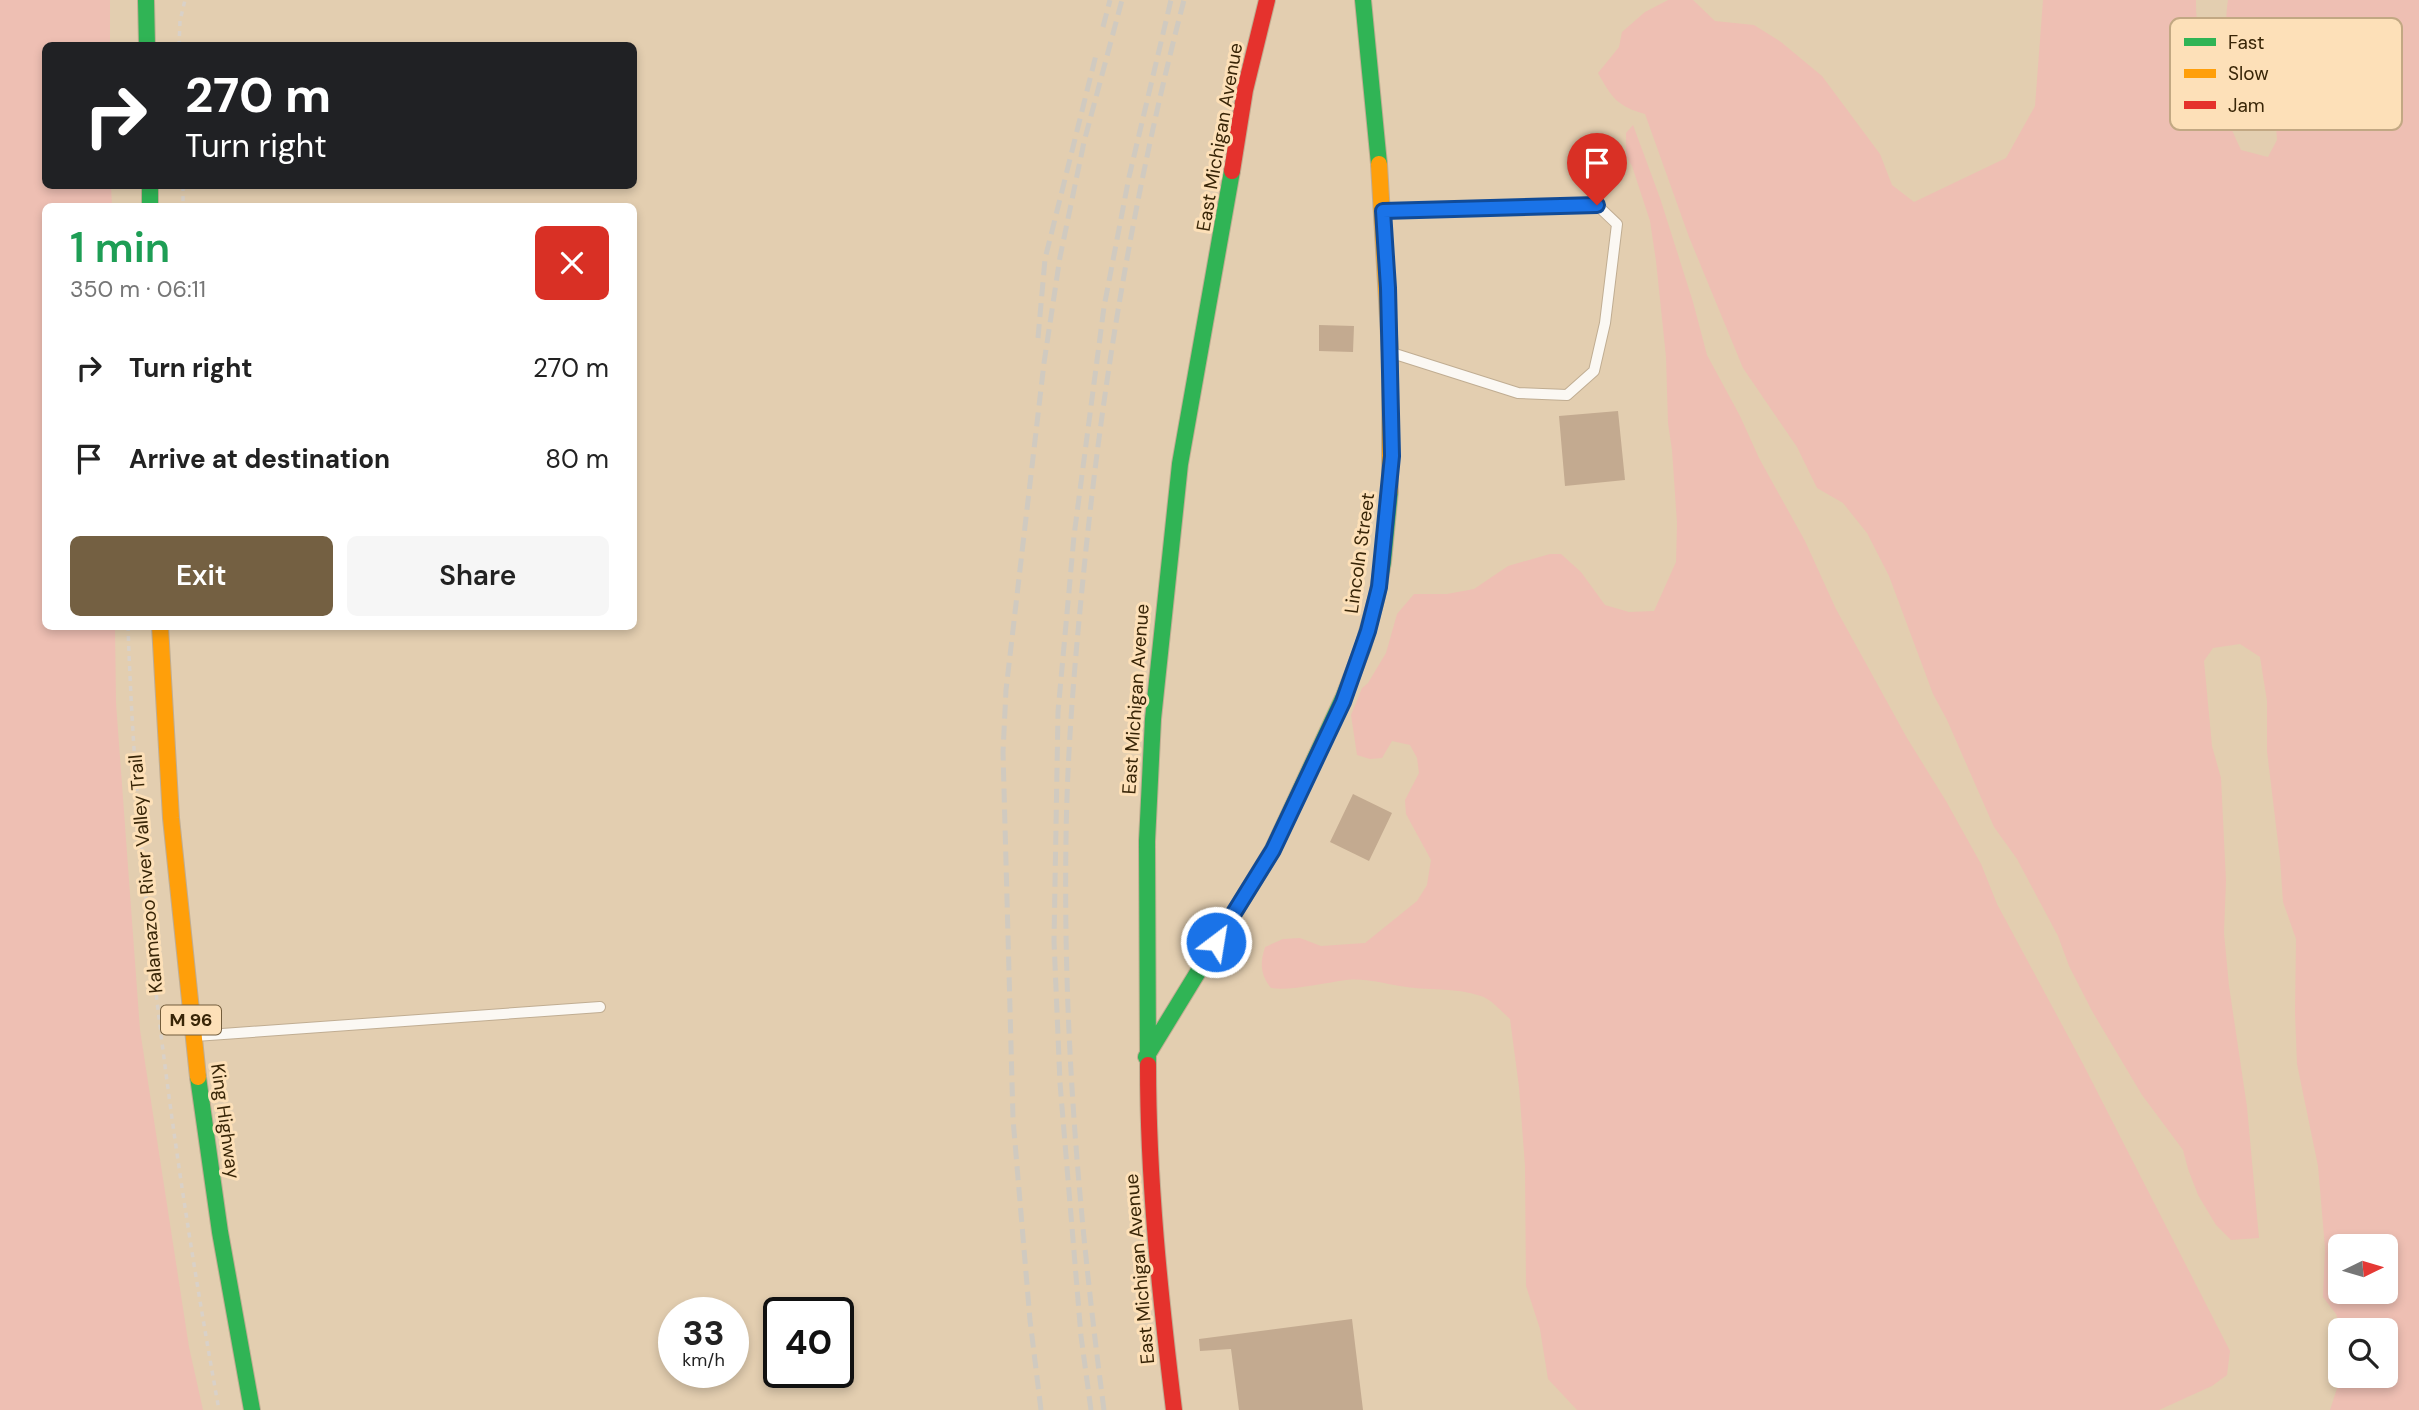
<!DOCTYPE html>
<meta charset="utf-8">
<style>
:root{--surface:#fff;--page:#f6f6f6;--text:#222;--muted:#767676;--accent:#746042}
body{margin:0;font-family:"DM Sans",sans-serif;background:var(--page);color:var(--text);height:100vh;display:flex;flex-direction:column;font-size:26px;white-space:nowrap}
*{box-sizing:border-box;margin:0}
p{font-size:23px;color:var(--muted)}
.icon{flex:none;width:38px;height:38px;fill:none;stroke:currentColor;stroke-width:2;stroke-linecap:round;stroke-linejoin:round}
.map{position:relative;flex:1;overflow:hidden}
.drawer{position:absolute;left:42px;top:203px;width:595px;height:427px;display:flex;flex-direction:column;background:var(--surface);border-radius:10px;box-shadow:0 4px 10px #0003}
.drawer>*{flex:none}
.guide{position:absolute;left:42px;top:42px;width:595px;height:147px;border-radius:10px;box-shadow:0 4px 10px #0003;background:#202124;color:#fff;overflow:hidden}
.needle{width:46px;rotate:85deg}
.tools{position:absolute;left:2328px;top:1234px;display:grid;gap:14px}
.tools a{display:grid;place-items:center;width:70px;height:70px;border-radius:10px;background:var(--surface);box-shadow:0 4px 10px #0003;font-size:35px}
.speed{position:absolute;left:658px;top:1297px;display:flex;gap:14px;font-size:35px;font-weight:700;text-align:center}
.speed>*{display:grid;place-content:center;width:91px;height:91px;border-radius:50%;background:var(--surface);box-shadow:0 4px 10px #0003;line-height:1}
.speed small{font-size:18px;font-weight:400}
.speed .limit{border:4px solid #111;border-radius:10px;background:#fff;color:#111}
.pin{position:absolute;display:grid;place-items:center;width:60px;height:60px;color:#fff;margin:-72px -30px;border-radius:50% 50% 50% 0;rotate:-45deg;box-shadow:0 0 7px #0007}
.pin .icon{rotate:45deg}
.me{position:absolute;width:77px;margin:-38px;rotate:31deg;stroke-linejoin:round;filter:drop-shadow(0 0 5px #0008)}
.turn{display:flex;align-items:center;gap:24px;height:147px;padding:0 28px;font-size:32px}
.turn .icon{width:91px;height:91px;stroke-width:2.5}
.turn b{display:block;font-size:49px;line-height:60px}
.round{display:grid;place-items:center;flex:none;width:74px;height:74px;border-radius:10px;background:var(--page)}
.head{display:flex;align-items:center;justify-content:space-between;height:119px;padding:0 28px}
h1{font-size:42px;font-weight:600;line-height:52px;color:#1e9e55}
.action{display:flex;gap:14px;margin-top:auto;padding:14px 28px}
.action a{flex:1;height:80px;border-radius:10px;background:var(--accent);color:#fff;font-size:28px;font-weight:600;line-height:80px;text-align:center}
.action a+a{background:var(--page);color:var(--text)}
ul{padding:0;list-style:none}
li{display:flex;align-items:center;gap:21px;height:91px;padding:0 28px}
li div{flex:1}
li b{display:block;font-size:26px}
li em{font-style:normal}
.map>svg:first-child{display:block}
.green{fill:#eebfb3;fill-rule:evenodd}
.building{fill:#c3aa90}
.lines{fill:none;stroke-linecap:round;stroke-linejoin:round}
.lane-casing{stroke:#c0ad92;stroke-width:12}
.fast-casing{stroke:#c0ad92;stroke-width:18}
.slow-casing{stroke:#c0ad92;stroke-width:18}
.jam-casing{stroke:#c0ad92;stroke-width:18}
.path{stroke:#d9d1c8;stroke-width:3.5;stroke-dasharray:5 5;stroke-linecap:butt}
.lane{stroke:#fbf8f3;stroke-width:10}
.fast{stroke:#30b455;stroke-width:16}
.slow{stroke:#ff9f0a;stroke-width:16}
.jam{stroke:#e5322d;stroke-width:16}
.rail{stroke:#d0cac0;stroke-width:5;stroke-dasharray:14 7;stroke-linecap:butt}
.route-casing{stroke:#114b97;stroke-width:18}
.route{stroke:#1a73e8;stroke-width:12}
.labels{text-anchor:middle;stroke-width:6;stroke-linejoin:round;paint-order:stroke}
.shield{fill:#fde0b8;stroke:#735d3c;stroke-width:2}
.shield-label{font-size:18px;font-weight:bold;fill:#382507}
.street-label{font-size:19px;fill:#382507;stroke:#fde0b8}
.key{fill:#fde0b8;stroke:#c2a883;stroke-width:2}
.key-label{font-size:19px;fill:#382507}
</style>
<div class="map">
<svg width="2419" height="1410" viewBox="0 0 2419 1410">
<rect width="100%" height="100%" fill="#e3ceb0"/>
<path class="green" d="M 0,0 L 110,0 L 110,45 L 46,46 L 46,186 L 111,186 L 112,206 L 46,206 L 46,626 L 115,627 L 116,703 L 140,1030 L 189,1347 L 203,1410 L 0,1410 Z
M 1668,0 L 1693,0 L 1715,21 L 1754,25 L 1781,42 L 1822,76 L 1880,154 L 1892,185 L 1914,202 L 2006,158 L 2035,106 L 2043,0 L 2196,0 C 2195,54 2220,102 2241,150 L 2268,157 L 2277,140 L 2275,112 C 2268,108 2257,105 2251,100 C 2228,77 2223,30 2228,0 L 2419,0 L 2419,1410 L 2330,1410 L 2341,1376 L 2385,1376 L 2385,1330 L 2341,1330 L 2336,1314 L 2323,1297 L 2325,1248 L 2318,1166 L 2297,1064 L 2295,1013 L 2296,939 L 2283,902 L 2280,859 L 2267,751 L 2267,701 L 2260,657 L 2240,644 L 2213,648 L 2204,661 L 2212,746 L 2221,778 L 2226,881 L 2224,933 L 2229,986 L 2247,1107 L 2259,1238 L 2231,1240 L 2216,1225 L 2198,1195 L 2188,1169 L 2183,1150 L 2142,1095 L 2092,1011 L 2069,966 L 2058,936 L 2017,859 L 1994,827 L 1947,720 L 1933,694 L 1889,576 L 1867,533 L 1843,503 L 1817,488 L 1797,447 L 1743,368 L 1689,237 L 1645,114 C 1617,106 1612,98 1598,73 L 1619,47 L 1622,32 L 1645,12 ZM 2340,1246 L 2385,1246 L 2385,1292 L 2340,1292 Z
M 1633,125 L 1660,198 L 1693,302 L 1707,355 L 1740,416 L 1759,458 L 1805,541 L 1836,609 L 1907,738 L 1946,801 L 1981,864 L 1997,904 L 2082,1062 L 2230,1351 L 2227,1375 L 2212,1386 L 2159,1410 L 1577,1410 L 1548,1379 L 1540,1329 L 1526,1286 L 1525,1166 L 1519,1087 L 1510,1019 C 1502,1012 1491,999 1481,996 C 1455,987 1426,991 1400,986 C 1381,983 1366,978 1346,980 C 1325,983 1290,991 1271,988 C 1260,974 1260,963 1265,947 L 1283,939 L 1300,938 L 1321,946 L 1365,943 L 1417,901 L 1427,885 L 1431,860 L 1406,814 L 1405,800 L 1419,773 L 1417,758 L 1410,745 L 1392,741 L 1382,758 L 1370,759 L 1357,755 L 1351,715 L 1362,688 L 1368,683 L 1386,653 L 1397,614 L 1414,594 L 1447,594 L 1474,589 L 1508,566 L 1550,554 L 1561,554 L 1581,572 L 1605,605 L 1629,612 L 1654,611 L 1676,562 L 1677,523 L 1672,450 L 1668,423 L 1666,357 L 1656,261 L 1650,221 L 1632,166 L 1626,156 L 1626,133 Z"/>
<path class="building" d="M 1319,325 L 1354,326 L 1353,352 L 1319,351 Z
M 1618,411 L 1625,480 L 1565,486 L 1559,416 Z
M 1353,794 L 1392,813 L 1369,861 L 1330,842 Z
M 1352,1319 L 1363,1410 L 1239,1410 L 1231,1349 L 1200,1351 L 1199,1339 Z"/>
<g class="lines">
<g class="lane-casing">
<path id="lane" d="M 1383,211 L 1597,205 L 1617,224 L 1605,323 L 1594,371 L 1567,395 L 1518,393 L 1392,353
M 195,1036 L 600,1007"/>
</g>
<g class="fast-casing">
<path id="fast" d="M 146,0 L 147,46
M 1363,0 L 1379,164
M 150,186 L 150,206
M 1146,1057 L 1272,851 L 1344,696 L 1363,647 L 1377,596 L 1383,562 L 1390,491
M 1148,1065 L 1147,841 L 1153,719 L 1180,464 L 1232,171
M 198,1077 L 220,1232 L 252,1410"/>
</g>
<g class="slow-casing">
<path id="slow" d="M 1379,164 L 1390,352 L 1390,491
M 160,626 L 171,818 L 198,1077"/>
</g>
<g class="jam-casing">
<path id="jam" d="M 1232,171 L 1245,90 L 1267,0
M 1148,1065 C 1148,1181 1160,1295 1174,1410"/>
</g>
<path class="path" d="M 179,46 L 180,21 L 185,0
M 183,186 L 183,206
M 128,626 C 137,891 172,1150 219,1410"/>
<use href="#lane" class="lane"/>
<use href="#fast" class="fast"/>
<use href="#slow" class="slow"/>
<use href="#jam" class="jam"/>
<path class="rail" d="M 1103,27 L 1110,0
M 1038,338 L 1045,259 L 1097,51
M 1041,1410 L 1030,1320 L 1013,1119 L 1003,752 L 1006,690 L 1044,363 L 1060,257 L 1084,142 L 1122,0
M 1091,1410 L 1081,1336 L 1060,1083 L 1054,941 L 1058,712 L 1074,536 L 1104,307 L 1129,177 L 1171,0
M 1104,1410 C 1079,1221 1063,1031 1066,840 C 1067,750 1075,659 1084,569 C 1103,377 1135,187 1184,0"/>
</g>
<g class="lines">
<g class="route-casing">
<path id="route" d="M 1216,942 L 1273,850 L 1343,702 L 1368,631 L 1379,587 L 1392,456 L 1388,288 L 1383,211 L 1597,205"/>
</g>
<use href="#route" class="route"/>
</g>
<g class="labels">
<rect class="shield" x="161" y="1005.5" width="60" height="29" rx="5"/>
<g class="shield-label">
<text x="191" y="1026">M 96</text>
</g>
<g class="street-label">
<text transform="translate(1219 137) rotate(-80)" y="7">East Michigan Avenue</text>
<text transform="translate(1359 553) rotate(-82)" y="7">Lincoln Street</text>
<text transform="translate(1135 699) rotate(-86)" y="7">East Michigan Avenue</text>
<text transform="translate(145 874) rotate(-95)" y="7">Kalamazoo River Valley Trail</text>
<text transform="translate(226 1121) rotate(82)" y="7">King Highway</text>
<text transform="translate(1139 1269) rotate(-95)" y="7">East Michigan Avenue</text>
</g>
</g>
<rect x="2170" y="18" width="232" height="112" rx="10" class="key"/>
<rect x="2184" y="38" width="32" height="8" fill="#30b455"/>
<rect x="2184" y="69" width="32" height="9" fill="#ff9f0a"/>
<rect x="2184" y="101" width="32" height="8" fill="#e5322d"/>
<g class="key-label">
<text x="2228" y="49">Fast</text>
<text x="2228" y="80">Slow</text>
<text x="2228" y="112">Jam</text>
</g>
</svg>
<div class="tools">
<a><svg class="needle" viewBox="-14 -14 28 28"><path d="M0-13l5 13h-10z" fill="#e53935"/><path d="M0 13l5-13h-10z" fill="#767676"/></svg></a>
<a><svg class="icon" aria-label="search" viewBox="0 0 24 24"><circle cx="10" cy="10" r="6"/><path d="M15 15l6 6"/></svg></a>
</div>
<div class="speed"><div>33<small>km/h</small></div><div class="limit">40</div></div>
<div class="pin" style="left:1597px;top:205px;background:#d93025"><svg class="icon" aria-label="arrive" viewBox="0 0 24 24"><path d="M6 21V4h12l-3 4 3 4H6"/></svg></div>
<svg class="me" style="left:1216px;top:942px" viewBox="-20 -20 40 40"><circle r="17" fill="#1a73e8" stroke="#fff" stroke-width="3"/><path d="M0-11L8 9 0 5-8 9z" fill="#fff"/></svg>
<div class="guide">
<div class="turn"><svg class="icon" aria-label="right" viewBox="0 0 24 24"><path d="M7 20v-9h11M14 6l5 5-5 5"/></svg><div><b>270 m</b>Turn right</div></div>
</div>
<section class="drawer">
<div class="head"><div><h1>1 min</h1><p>350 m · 06:11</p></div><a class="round" style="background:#d93025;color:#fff"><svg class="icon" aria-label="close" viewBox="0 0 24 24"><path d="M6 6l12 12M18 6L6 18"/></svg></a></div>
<ul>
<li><svg class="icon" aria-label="right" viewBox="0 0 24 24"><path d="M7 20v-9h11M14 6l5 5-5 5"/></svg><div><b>Turn right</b></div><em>270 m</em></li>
<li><svg class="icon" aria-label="arrive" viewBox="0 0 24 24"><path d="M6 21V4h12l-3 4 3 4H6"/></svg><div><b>Arrive at destination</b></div><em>80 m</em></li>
</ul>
<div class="action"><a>Exit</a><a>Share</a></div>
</section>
</div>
